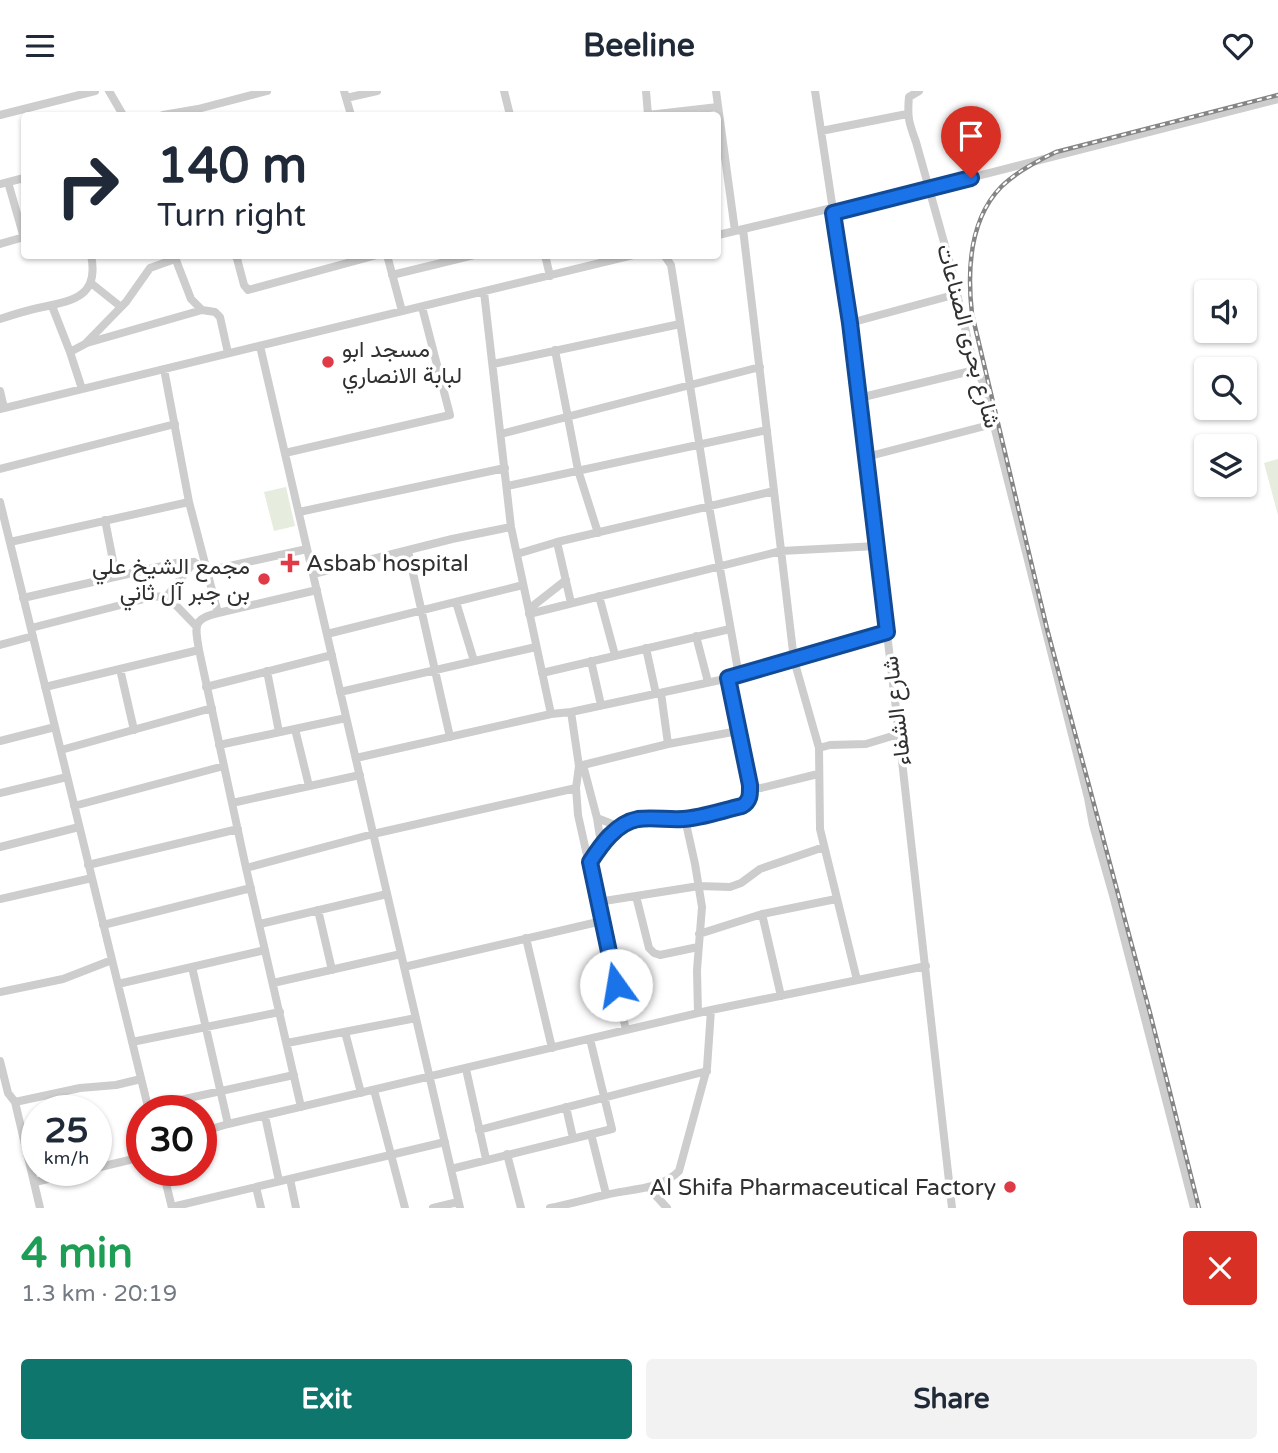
<!DOCTYPE html>
<meta charset="utf-8">
<style>
:root{--surface:#fff;--page:#f2f2f3;--text:#1f2937;--muted:#747a83;--accent:#0f766e}
body{margin:0;font-family:"Varela Round",Vazirmatn,sans-serif;background:var(--page);color:var(--text);height:100vh;display:flex;flex-direction:column;font-size:26px;white-space:nowrap}
*{box-sizing:border-box;margin:0}
p{font-size:23px;color:var(--muted)}
.icon{flex:none;width:38px;height:38px;fill:none;stroke:currentColor;stroke-width:2;stroke-linecap:round;stroke-linejoin:round}
.map{position:relative;height:1117px;overflow:hidden}
.details{display:flex;flex-direction:column;background:var(--surface);flex:1}
.details>*{flex:none}
.banner{position:absolute;left:21px;top:21px;width:700px;height:147px;border-radius:7px;box-shadow:0 2px 5px #0004;background:#fff;color:var(--text);overflow:hidden}
.buttons{position:absolute;left:1194px;top:189px;display:grid;gap:14px}
.buttons a{display:grid;place-items:center;width:63px;height:63px;border-radius:7px;background:var(--surface);box-shadow:0 2px 5px #0004;font-size:35px}
.speed{position:absolute;left:21px;top:1004px;display:flex;gap:14px;font-size:35px;font-weight:700;text-align:center}
.speed>*{display:grid;place-content:center;width:91px;height:91px;border-radius:50%;background:var(--surface);box-shadow:0 2px 5px #0004;line-height:1}
.speed small{font-size:18px;font-weight:400}
.speed .limit{border:10px solid #d22;background:#fff;color:#111}
.pin{position:absolute;display:grid;place-items:center;width:60px;height:60px;color:#fff;margin:-72px -30px;border-radius:50% 50% 50% 0;rotate:-45deg;box-shadow:0 0 7px #0007}
.pin .icon{rotate:45deg}
.me{position:absolute;width:77px;margin:-38px;rotate:347deg;stroke-linejoin:round;filter:drop-shadow(0 0 5px #0008)}
.turn{display:flex;align-items:center;gap:24px;height:147px;padding:0 21px;font-size:32px}
.turn .icon{width:91px;height:91px;stroke-width:2.5}
.turn b{display:block;font-size:49px;line-height:60px}
.round{display:grid;place-items:center;flex:none;width:74px;height:74px;border-radius:7px;background:var(--page)}
.summary{display:flex;align-items:center;justify-content:space-between;height:119px;padding:0 21px}
h1{font-size:42px;font-weight:700;line-height:52px;color:#1e9e55}
.action{display:flex;gap:14px;margin-top:auto;padding:14px 21px}
.action a{flex:1;height:80px;border-radius:7px;background:var(--accent);color:#fff;font-size:28px;font-weight:700;line-height:80px;text-align:center}
.action a+a{background:var(--page);color:var(--text)}
header{display:flex;justify-content:space-between;align-items:center;height:91px;padding:0 21px;background:var(--surface);font-size:32px;font-weight:700}
.map>svg:first-child{display:block}
.green{fill:#e6ecde}
.lines{fill:none;stroke-linecap:round;stroke-linejoin:round}
.minor{stroke:#cdcdcd;stroke-width:8}
.rail-casing{stroke:#858585;stroke-width:4.5}
.rail{stroke:#fff;stroke-width:2;stroke-dasharray:5;stroke-linecap:butt}
.route-casing{stroke:#114b97;stroke-width:18}
.route{stroke:#1a73e8;stroke-width:12}
.poi-dot{fill:#df3a46;stroke:#fff;stroke-width:2.5}
.labels{text-anchor:middle;stroke-width:7;stroke-linejoin:round;paint-order:stroke}
.street-label{font-size:23px;fill:#303030;stroke:#fff}
.poi-label{font-size:23px;fill:#303030;stroke:#fff;text-anchor:start}
</style>
<header><svg class="icon" aria-label="menu" viewBox="0 0 24 24"><path d="M4 6h16M4 12h16M4 18h16"/></svg>Beeline<svg class="icon" aria-label="heart" viewBox="0 0 24 24"><path d="M12 20l-8-8c-3-5 5-10 8-4 3-6 11-1 8 4z"/></svg></header>
<div class="map">
<svg width="1278" height="1117" viewBox="0 0 1278 1117">
<rect width="100%" height="100%" fill="#fff"/>
<path class="green" d="M 1278,368 L 1278,424 L 1264,372 Z
M 286,396 L 295,435 L 274,440 L 264,401 Z"/>
<g class="lines">
<path class="minor" d="M 109,0 L 123,24
M 344,0 L 351,24
M 504,0 L 510,24
M 646,0 L 648,24
M 716,0 L 735,140
M 815,0 L 850,232 L 899,643 L 952,1117
M 919,0 L 909,6 C 907,26 909,32 916,51 L 956,194 L 957,203 L 975,279 L 983,291 L 1088,707 L 1093,734 L 1114,808 L 1194,1117
M 346,7 L 377,0
M 0,24 L 95,0
M 163,24 L 198,18 L 267,0
M 648,24 L 718,16
M 821,40 L 907,23
M 8,91 L 24,147
M 0,93 L 24,87
M 833,122 L 1278,8
M 743,138 L 794,569 L 819,657
M 718,144 L 832,117
M 0,153 L 24,146
M 174,164 L 191,208 L 202,219 L 215,221 L 220,226 L 228,262
M 236,164 L 244,194 L 248,199 L 377,164
M 387,164 L 402,220
M 545,164 L 550,185
M 664,164 L 671,174 L 709,415 L 739,585
M 392,184 L 474,164
M 91,192 L 121,216
M 484,201 L 511,436 L 551,623
M 52,215 L 70,261
M 0,228 C 12,224 25,220 38,217 C 71,210 100,207 91,164
M 850,232 L 957,203
M 87,252 L 202,219
M 260,255 L 460,1117
M 555,259 L 578,379 L 598,442
M 493,273 L 680,233
M 164,278 L 189,411 L 207,480 L 307,458
M 82,298 L 70,261 L 85,253 L 126,211 L 150,177 L 175,168
M 0,300 L 4,317
M 859,307 L 975,279
M 0,318 L 633,164
M 501,343 L 760,276
M 285,362 L 450,324 L 422,216
M 866,366 L 993,333
M 0,378 L 175,333
M 507,395 L 767,339
M 0,411 L 149,1020
M 299,421 L 505,377
M 105,429 L 116,485
M 10,451 L 189,411
M 557,451 L 571,512
M 408,460 L 450,646
M 517,463 L 557,451 L 774,400
M 313,483 L 452,448 L 511,436
M 167,505 L 194,471
M 599,505 L 615,564
M 23,507 L 180,471 L 194,471 L 207,480 L 218,522 C 192,528 195,535 199,559 L 246,777 L 301,1016
M 456,511 L 474,570
M 529,518 L 566,489
M 218,522 L 317,499
M 529,523 L 781,460 L 877,455
M 31,537 L 152,506 L 167,505 L 196,535
M 327,543 L 523,494
M 696,545 L 708,591
M 0,554 L 33,545
M 646,557 L 656,603
M 591,570 L 601,614
M 120,578 L 134,639
M 267,580 L 279,641
M 542,582 L 730,538
M 45,596 L 199,559
M 206,596 L 332,564
M 340,601 L 536,556
M 661,602 L 668,653 L 738,640
M 571,621 L 579,675 L 576,697 L 578,724 L 626,939
M 295,638 L 309,695
M 0,650 L 55,636
M 219,654 L 346,627
M 61,659 L 212,617
M 356,667 L 551,623 L 571,621 L 739,585 L 887,541
M 583,674 L 597,727 L 601,753
M 579,675 L 668,653
M 750,694 L 753,697 L 761,697 L 818,683
M 0,702 L 67,686
M 232,712 L 360,684
M 74,715 L 224,675
M 597,727 L 620,736
M 685,728 L 742,714 C 751,710 750,702 750,694 L 728,587
M 0,756 L 79,736
M 590,771 C 619,725 633,727 685,728 L 695,773 L 702,816 L 697,879 L 698,922
M 88,774 L 238,738
M 246,777 L 373,743 L 576,697
M 636,805 L 649,857 L 654,862 L 660,864 L 698,856
M 0,808 L 92,787
M 598,811 L 699,795 L 730,796 L 741,792 L 760,778 L 824,756
M 318,819 L 332,879
M 762,823 L 781,905
M 260,833 L 387,803
M 103,834 L 251,797
M 699,843 L 762,823 L 836,808
M 526,847 L 552,957
M 192,876 L 228,1033
M 404,876 L 602,830
M 857,889 L 820,738 L 819,657 L 830,654 L 866,653 L 899,643
M 273,892 L 401,863
M 118,893 L 265,859
M 0,901 L 63,888 L 112,869
M 345,941 L 361,1002
M 132,951 L 280,921
M 287,952 L 416,927
M 0,970 L 8,1002 L 15,1011 L 40,1117
M 466,978 L 486,1068
M 374,999 L 405,1117
M 15,1011 L 80,997 L 116,994 L 141,988
M 148,1016 L 294,984
M 566,1016 L 573,1047
M 265,1025 L 279,1090
M 479,1039 L 707,980
M 201,1041 L 228,1033 L 711,919 L 926,875
M 591,1043 L 606,1103
M 507,1063 L 521,1117
M 96,1077 L 142,1066
M 451,1078 L 612,1038 L 590,948
M 163,1080 L 172,1117
M 290,1088 L 296,1117
M 35,1091 L 82,1080
M 256,1096 L 261,1117
M 648,1096 L 667,1117
M 172,1116 L 445,1051
M 433,1117 L 458,1111
M 550,1117 C 569,1113 587,1108 605,1104 C 629,1098 661,1099 679,1080 L 707,977 L 711,919"/>
<g class="rail-casing">
<path id="rail" d="M 1199,1117 L 1150,922 L 1047,538 L 972,223 C 967,179 969,129 1001,96 C 1016,81 1037,70 1056,61 L 1278,4"/>
</g>
<use href="#rail" class="rail"/>
</g>
<g class="lines">
<g class="route-casing">
<path id="route" d="M 616,894 L 590,771 C 601,754 616,732 638,728 C 653,726 668,729 683,728 C 701,727 724,719 742,715 C 751,710 750,702 750,694 L 728,587 L 887,541 L 850,232 L 833,122 L 971,87"/>
</g>
<use href="#route" class="route"/>
</g>
<g class="poi-dot">
<circle cx="328" cy="271" r="7"/>
<path d="M286.5 461.5h7v7h7v7h-7v7h-7v-7h-7v-7h7z"/>
<circle cx="264" cy="488" r="7"/>
<circle cx="1010" cy="1096" r="7"/>
</g>
<g class="labels">
<g class="street-label">
<text transform="translate(969 245) rotate(75)" y="8">شارع بحرى الصناعات</text>
<text transform="translate(896 620) rotate(-97)" y="8">شارع الشفاء</text>
</g>
<g class="poi-label">
<text x="342" y="266">مسجد ابو<tspan x="342" dy="26">لبابة الانصاري</tspan></text>
<text x="306" y="480">Asbab hospital</text>
<text x="250" y="483" text-anchor="end">مجمع الشيخ علي<tspan x="250" dy="26">بن جبر آل ثاني</tspan></text>
<text x="996" y="1104" text-anchor="end">Al Shifa Pharmaceutical Factory</text>
</g>
</g>
</svg>
<div class="buttons">
<a><svg class="icon" aria-label="sound" viewBox="0 0 24 24"><path d="M4 9h4l5-4v14l-5-4H4zM17 9q2 3 0 6"/></svg></a>
<a><svg class="icon" aria-label="search" viewBox="0 0 24 24"><circle cx="10" cy="10" r="6"/><path d="M15 15l6 6"/></svg></a>
<a><svg class="icon" aria-label="layers" viewBox="0 0 24 24"><path d="M12 4l9 5-9 5-9-5zM3 14l9 5 9-5"/></svg></a>
</div>
<div class="speed"><div>25<small>km/h</small></div><div class="limit">30</div></div>
<div class="pin" style="left:971px;top:87px;background:#d93025"><svg class="icon" aria-label="arrive" viewBox="0 0 24 24"><path d="M6 21V4h12l-3 4 3 4H6"/></svg></div>
<svg class="me" style="left:616px;top:894px" viewBox="-20 -20 40 40"><circle r="19" fill="#fff"/><path d="M0-13L10 11 0 6-10 11z" fill="#1a73e8"/></svg>
<div class="banner">
<div class="turn"><svg class="icon" aria-label="right" viewBox="0 0 24 24"><path d="M7 20v-9h11M14 6l5 5-5 5"/></svg><div><b>140 m</b>Turn right</div></div>
</div>
</div>
<section class="details">
<div class="summary"><div><h1>4 min</h1><p>1.3 km · 20:19</p></div><a class="round" style="background:#d93025;color:#fff"><svg class="icon" aria-label="close" viewBox="0 0 24 24"><path d="M6 6l12 12M18 6L6 18"/></svg></a></div>
<div class="action"><a>Exit</a><a>Share</a></div>
</section>
